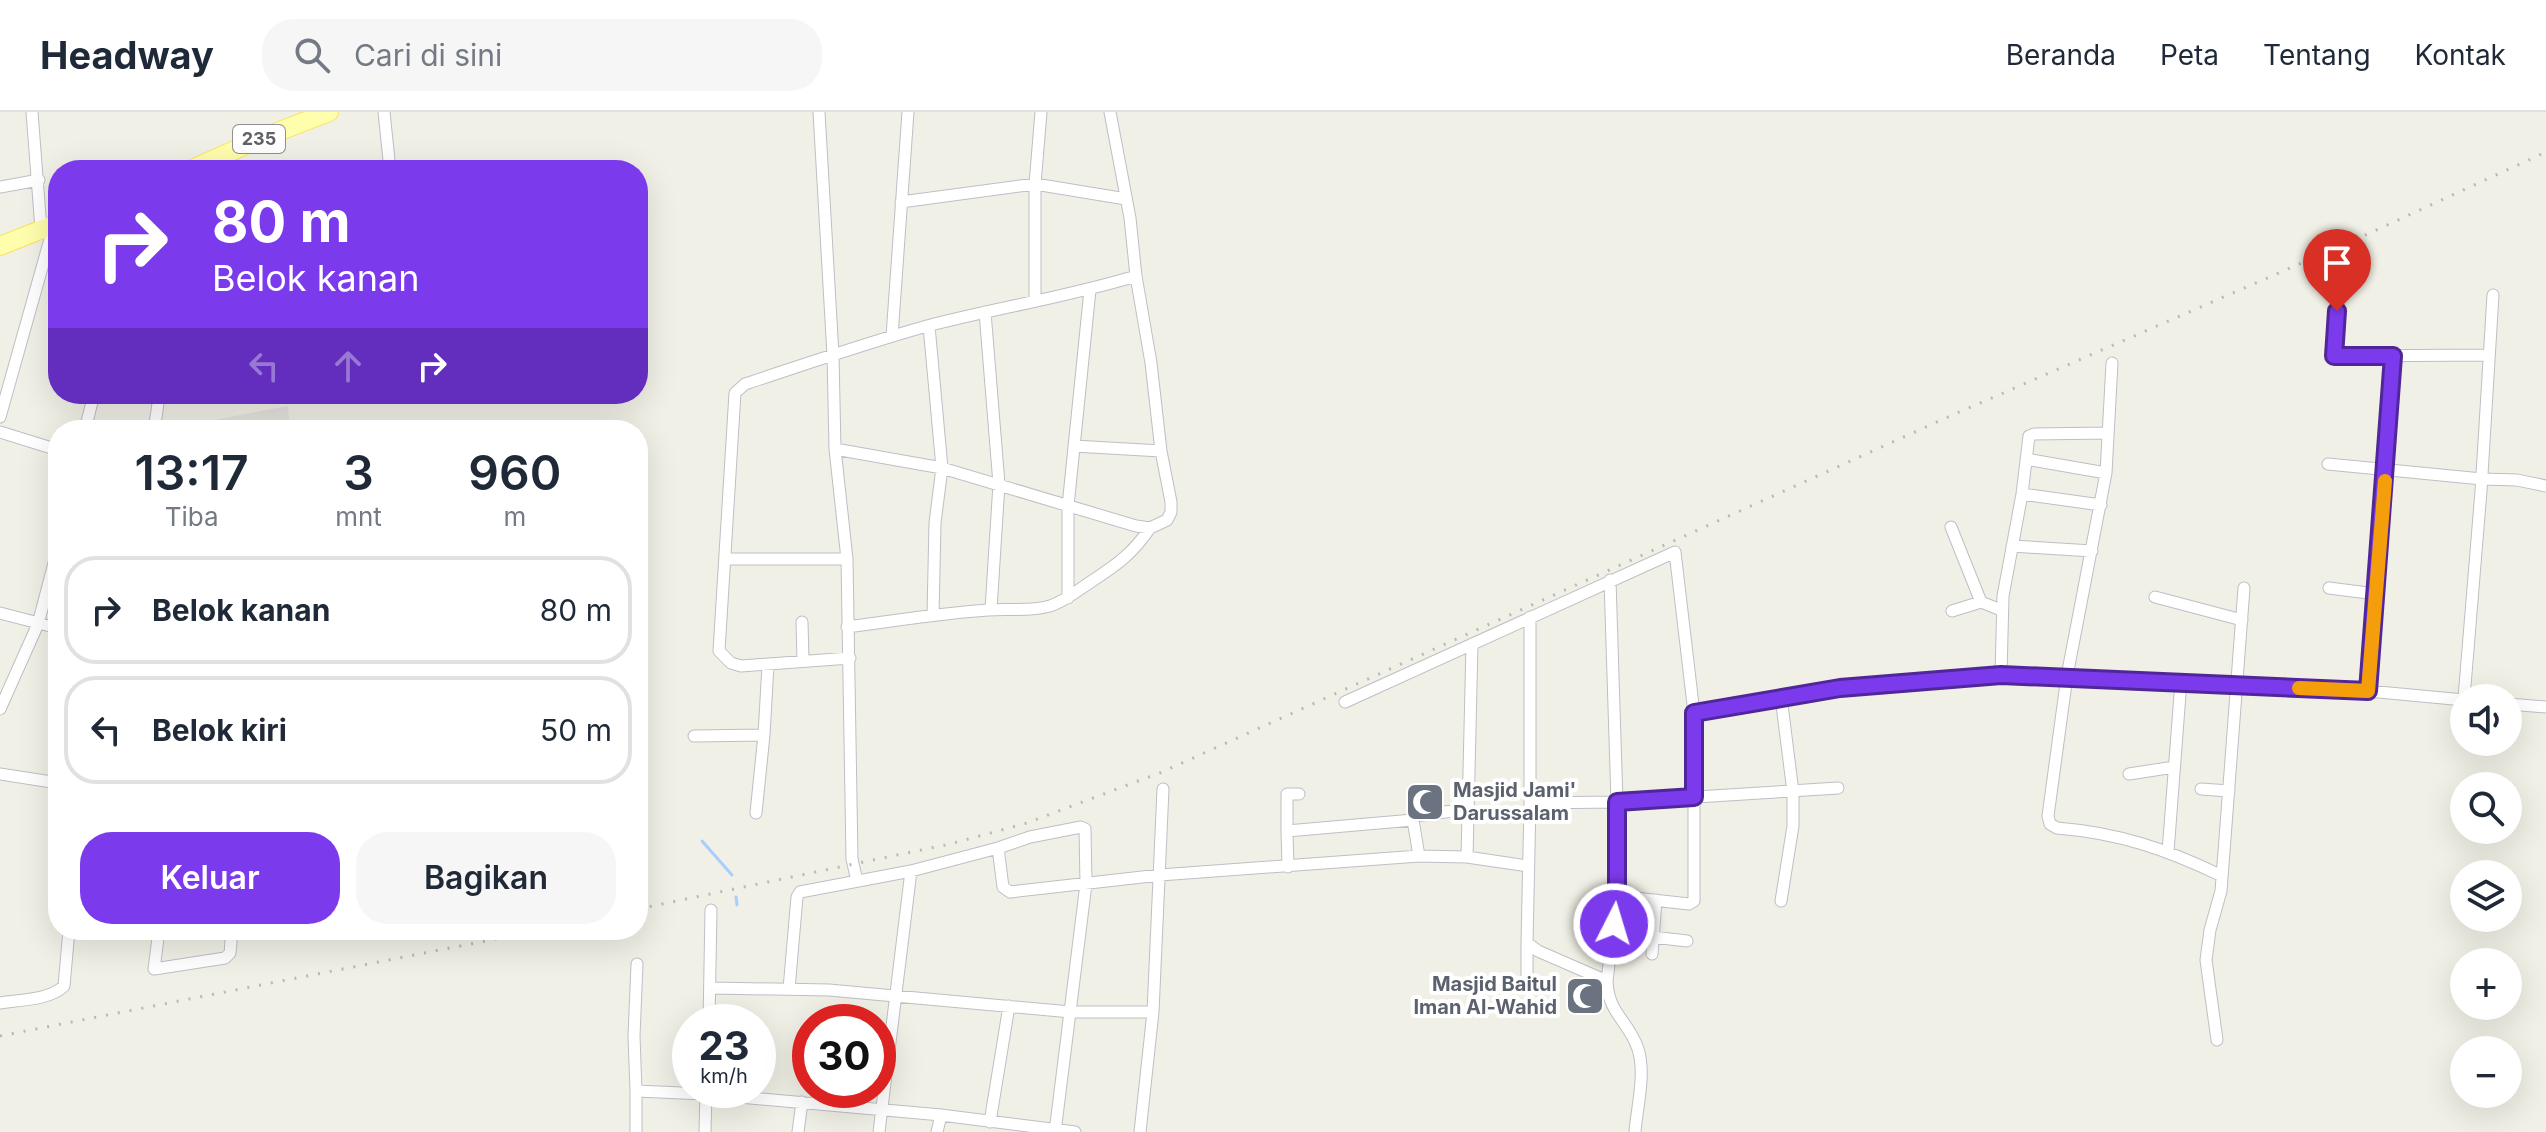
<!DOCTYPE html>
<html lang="id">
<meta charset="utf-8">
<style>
:root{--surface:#fff;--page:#f6f6f7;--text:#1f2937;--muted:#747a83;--line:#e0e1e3;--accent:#7c3aed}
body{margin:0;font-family:Inter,sans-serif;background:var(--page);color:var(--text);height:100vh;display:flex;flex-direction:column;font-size:30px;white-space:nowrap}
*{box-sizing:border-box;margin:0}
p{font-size:26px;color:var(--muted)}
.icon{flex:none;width:44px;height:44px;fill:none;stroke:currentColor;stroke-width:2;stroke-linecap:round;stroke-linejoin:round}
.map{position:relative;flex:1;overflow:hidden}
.drawer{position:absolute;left:48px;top:308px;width:600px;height:520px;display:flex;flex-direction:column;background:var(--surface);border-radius:32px;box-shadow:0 8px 32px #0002}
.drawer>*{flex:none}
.banner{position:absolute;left:48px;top:48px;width:600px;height:244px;border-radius:32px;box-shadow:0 8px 32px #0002;background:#7c3aed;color:#fff;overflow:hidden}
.buttons{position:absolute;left:2450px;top:572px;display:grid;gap:16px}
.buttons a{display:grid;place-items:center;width:72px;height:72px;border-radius:50%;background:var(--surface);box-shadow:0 8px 32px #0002;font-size:40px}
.speed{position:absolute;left:672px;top:892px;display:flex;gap:16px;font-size:40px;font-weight:700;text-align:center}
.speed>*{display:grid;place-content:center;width:104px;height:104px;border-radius:50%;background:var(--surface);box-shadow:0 8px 32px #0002;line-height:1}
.speed small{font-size:20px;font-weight:400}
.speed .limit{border:12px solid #d22;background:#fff;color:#111}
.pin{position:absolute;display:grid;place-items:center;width:68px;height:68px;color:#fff;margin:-82px -34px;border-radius:50% 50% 50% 0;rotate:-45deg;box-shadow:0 0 8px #0007}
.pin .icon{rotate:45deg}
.me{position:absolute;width:88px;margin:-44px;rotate:5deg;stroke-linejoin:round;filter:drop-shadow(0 0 6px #0008)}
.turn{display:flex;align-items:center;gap:28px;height:168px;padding:0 32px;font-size:36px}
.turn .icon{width:104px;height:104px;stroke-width:2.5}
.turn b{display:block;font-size:56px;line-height:68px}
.lanes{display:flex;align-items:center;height:76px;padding:0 32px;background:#0003;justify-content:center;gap:40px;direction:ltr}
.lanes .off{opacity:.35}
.eta{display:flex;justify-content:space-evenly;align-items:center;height:136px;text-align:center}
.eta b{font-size:48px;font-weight:600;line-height:56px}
.action{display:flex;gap:16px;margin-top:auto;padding:16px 32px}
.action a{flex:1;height:92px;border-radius:32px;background:var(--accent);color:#fff;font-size:32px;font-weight:600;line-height:92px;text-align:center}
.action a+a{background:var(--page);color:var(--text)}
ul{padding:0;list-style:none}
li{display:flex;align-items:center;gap:24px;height:108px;margin:0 16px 12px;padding:0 16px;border:4px solid var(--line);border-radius:32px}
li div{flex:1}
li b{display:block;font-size:30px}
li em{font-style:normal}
header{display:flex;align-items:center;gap:48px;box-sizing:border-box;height:112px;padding:0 40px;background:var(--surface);border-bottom:2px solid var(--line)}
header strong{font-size:38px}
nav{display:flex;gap:44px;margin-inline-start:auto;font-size:28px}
.search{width:560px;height:72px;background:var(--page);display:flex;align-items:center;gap:20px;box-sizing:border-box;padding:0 28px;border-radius:32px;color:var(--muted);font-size:30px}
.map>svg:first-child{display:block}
.industrial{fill:#e5e3de}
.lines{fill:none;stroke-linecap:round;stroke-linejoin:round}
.stream{stroke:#a8cdff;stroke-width:3}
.street-casing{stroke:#bebfc5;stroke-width:13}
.primary-casing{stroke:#fae357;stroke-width:20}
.street{stroke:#fff;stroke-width:11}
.primary{stroke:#fffead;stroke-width:18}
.rail{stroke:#b7b8b8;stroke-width:3;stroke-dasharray:2 10;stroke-linecap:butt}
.route-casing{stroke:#51269a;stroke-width:20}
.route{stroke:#7c3aed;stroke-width:14}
.slow{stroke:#f59e0b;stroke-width:14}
.labels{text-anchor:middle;stroke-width:8;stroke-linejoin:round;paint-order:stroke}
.shield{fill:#fff;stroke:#8e9095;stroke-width:2}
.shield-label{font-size:18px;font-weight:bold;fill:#5e6167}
.worship-label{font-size:20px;font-weight:bold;fill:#5b616d;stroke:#fff;text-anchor:start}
</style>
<header>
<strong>Headway</strong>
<div class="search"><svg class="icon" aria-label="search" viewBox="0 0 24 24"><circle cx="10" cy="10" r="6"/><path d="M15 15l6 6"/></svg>Cari di sini</div>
<nav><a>Beranda</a><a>Peta</a><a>Tentang</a><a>Kontak</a></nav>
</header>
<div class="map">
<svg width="2546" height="1020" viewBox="0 0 2546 1020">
<rect width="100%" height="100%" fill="#f1f0e6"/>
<path class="industrial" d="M 288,294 L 290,318 L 162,318 L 287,294 Z"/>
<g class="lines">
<path class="stream" d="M 702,729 L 732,763
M 736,785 L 737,793"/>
<g class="street-casing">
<path id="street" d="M 32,0 L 41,117
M 384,0 L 390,58
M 819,0 L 833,243 L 835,337 L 847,447 L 852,747 L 857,769
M 0,75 L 39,68
M 901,90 L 1035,72 L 1126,87
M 1035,188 L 1035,72 L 1041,0
M 2337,199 L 2334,244 L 2489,243
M 985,200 L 999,372 L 991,497
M 929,214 L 942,356 L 935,411 L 933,503
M 892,224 L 908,0
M 2112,251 L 2106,361 L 2067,564 L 2048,704 L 2050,712 L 2057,716 C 2119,721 2166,737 2222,764
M 0,305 L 54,113
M 86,314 L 98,318
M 85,318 L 94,282
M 154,318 L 158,292 L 154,282
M 0,320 L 58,338
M 1074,334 L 1161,339
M 835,337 L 942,356 L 1136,414 L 1150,416 L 1167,408 L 1171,400 L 1171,390 L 1161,339 L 1151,251 L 1136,164 L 1130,106 L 1110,0
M 2026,347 L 2106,361
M 2328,352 L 2482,367 L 2517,368 L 2546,374
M 2022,382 L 2101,393
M 1951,415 L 1981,490 L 2001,498
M 2012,434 L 2092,439
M 725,447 L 847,447
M 2329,476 L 2376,482
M 2155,485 L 2242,508
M 1068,486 L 1068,394 L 1090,178
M 1952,499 L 1981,490
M 0,501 L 58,516
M 1530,505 L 1530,691 L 1527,831 L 1538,839 L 1607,869 C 1608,902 1629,909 1638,937 C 1646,962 1637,994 1635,1020
M 802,510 L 803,549
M 847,515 C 894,509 941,501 988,498 C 1009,496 1029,500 1050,494 C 1066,489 1078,478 1092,469 C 1118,452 1133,441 1150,416
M 850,546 L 741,554 L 731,551 L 719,539 L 735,281 L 745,272 C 806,252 866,231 927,214 C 996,196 1067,185 1136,164
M 2001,563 L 2003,484 L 2022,382 L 2029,324 L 2034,322 L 2108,321
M 2368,579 L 2393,244
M 2464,586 L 2481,379 L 2493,183
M 1345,590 L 1675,440 L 1694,601 L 1694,789 L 1689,792 L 1617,784
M 2508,592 L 2546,595
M 0,597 L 38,512 L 58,436
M 1694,601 L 1840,576 L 2001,563 L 2368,579 L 2464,588
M 694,624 L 764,623
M 0,662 L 58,671
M 2129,662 L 2174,655
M 2201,677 L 2229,679
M 1530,691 L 1617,690 L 1838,676
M 756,701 L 764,623 L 768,553
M 1287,719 L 1287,682 L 1299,682
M 998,736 L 1030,725 L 1081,715 L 1085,717 L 1086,772 L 1055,1020
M 2168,740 L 2181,569
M 1419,744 L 1413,708 L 1415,704 L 1468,697
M 1467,745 L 1528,754
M 1288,755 L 1287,719 L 1413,708
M 1781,789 L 1793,714 L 1793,680 L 1781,585
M 159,818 L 154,857 L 225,846 L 230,841 L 232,818
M 1653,825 L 1687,829
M 1652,842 L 1656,788
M 1607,869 L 1617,784 L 1617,690 L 1610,468
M 711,876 L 829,878 L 1071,900 L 1153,900
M 789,877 L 797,785 L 800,780 L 911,759 L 998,736 L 1003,775 L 1010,780 L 1160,763 L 1419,744 L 1467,745 L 1472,532
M 1527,877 L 1527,831
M 0,891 C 19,888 50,888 64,874 L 69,818
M 709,910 L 711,798
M 2217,928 L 2206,848 L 2210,818 L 2221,779 L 2244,476
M 636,979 L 634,924 L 637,852
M 990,1010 L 1009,894
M 636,1020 L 636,979 L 705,982 L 941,1003 L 1075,1020
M 705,1020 L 706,978
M 798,1020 L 802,990
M 879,1020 L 911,759
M 937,1020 L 941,1003
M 1140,1020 L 1153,900 L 1163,677"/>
</g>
<g class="primary-casing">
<path id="primary" d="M 190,58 L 259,27 L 329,0
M 0,134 L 58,111"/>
</g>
<use href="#street" class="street"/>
<use href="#primary" class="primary"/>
<path class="rail" d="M 638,797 L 950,732 L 1027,711 L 1162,660 L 1948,305 L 2359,126 L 2546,40
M 0,924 L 542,818"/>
</g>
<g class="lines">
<g class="route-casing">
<path id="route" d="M 1614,812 L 1617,784 L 1617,690 L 1694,685 L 1694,601 L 1840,576 L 2001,563 L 2368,579 L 2393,244 L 2334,244 L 2337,199"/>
</g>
<use href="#route" class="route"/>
<path class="slow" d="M 2299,576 L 2368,579 L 2385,369"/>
</g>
<defs>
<g id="mosque-square" transform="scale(2)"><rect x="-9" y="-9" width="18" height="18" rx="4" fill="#6b7280" stroke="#fff"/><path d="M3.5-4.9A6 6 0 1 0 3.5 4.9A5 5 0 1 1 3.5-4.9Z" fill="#fff"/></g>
</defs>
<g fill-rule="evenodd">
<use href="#mosque-square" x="1425" y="690"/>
<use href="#mosque-square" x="1585" y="884"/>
</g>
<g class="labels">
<rect class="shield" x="233" y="13" width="52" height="28" rx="6"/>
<g class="shield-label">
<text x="259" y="33">235</text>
</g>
<g class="worship-label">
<text x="1453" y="685">Masjid Jami'<tspan x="1453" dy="23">Darussalam</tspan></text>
<text x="1557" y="879" text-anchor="end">Masjid Baitul<tspan x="1557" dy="23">Iman Al-Wahid</tspan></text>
</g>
</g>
</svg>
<div class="buttons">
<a><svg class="icon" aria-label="sound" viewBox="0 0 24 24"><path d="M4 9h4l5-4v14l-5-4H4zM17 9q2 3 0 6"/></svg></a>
<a><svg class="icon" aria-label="search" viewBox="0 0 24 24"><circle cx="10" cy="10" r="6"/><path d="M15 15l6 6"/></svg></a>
<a><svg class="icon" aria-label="layers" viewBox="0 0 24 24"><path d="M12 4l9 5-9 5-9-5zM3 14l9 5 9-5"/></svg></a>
<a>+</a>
<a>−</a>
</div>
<div class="speed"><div>23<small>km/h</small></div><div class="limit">30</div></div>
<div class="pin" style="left:2337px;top:199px;background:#d93025"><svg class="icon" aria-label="arrive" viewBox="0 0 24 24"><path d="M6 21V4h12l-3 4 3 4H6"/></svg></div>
<svg class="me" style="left:1614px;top:812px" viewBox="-20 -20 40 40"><circle r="17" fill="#7c3aed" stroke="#fff" stroke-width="3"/><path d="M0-11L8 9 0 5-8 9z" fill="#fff"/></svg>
<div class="banner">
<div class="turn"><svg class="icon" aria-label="right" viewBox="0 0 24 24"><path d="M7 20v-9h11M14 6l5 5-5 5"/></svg><div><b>80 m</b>Belok kanan</div></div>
<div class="lanes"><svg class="icon off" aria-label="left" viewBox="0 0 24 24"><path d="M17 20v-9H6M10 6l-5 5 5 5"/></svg><svg class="icon off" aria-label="ahead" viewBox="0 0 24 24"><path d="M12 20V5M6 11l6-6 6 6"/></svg><svg class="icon" aria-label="right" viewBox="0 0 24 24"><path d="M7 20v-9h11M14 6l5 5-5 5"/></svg></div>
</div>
<section class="drawer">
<div class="eta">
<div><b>13:17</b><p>Tiba</p></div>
<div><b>3</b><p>mnt</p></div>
<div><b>960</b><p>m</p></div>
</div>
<ul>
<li><svg class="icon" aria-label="right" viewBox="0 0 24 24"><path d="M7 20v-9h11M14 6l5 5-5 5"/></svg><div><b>Belok kanan</b></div><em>80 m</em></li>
<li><svg class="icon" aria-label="left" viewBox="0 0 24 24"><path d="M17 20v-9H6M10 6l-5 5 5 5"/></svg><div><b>Belok kiri</b></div><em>50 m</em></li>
</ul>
<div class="action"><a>Keluar</a><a>Bagikan</a></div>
</section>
</div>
